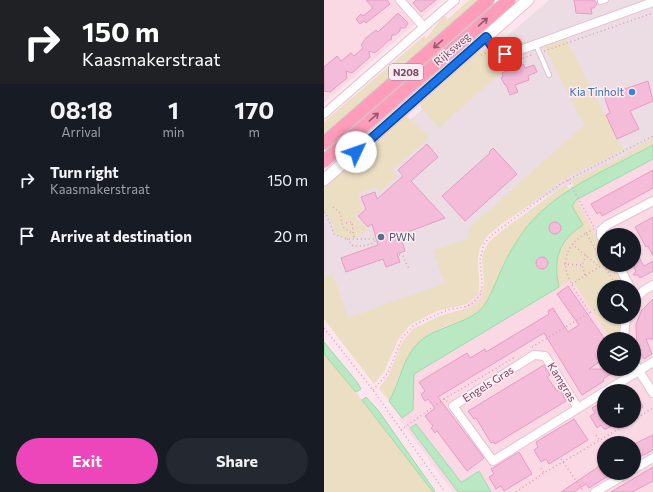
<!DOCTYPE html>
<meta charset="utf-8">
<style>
:root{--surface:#171b24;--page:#242831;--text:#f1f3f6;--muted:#9ea1a6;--accent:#ec46ba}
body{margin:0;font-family:Commissioner,sans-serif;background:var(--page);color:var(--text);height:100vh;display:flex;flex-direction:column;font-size:15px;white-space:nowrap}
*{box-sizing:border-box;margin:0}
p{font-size:13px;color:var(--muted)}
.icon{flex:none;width:22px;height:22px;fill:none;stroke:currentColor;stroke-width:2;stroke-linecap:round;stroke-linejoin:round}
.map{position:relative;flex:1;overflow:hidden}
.panel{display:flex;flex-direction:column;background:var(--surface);width:324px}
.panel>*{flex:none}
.banner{background:#202124;color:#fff;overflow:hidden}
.fabs{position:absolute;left:273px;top:228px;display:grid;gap:8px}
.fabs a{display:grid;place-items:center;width:44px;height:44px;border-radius:50%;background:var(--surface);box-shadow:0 1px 3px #0004;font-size:20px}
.pin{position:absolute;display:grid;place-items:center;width:34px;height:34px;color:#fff;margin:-17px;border-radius:8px;box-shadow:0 2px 6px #0006}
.me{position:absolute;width:44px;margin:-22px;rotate:48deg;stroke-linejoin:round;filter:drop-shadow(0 0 3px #0008)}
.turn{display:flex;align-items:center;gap:14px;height:84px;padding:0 16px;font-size:18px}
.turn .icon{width:52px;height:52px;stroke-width:2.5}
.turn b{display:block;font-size:28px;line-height:34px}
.eta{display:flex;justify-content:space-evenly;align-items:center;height:68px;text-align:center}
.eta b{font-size:24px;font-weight:700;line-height:28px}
.primary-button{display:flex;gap:8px;margin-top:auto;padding:8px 16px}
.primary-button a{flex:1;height:46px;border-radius:24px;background:var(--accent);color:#fff;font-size:16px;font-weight:700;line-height:46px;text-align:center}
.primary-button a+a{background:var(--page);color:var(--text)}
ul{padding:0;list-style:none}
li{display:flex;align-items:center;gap:12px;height:56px;padding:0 16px}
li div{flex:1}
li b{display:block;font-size:15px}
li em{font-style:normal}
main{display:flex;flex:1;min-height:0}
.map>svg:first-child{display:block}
.residential{fill:#fad9e5;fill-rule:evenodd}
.industrial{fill:#ebdde3}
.green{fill:#ecdec3}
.water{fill:#b9e8c3;stroke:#9edaac}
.building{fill:#f4bcd9;stroke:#e79bc5}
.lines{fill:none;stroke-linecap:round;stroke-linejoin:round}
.lane-casing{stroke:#e5c2d2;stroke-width:6}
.street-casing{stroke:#e5c2d2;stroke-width:10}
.secondary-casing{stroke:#eac0d3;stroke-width:13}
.primary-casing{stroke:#d4c5cd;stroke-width:14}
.path{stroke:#d99fbe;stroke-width:1.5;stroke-dasharray:1 3;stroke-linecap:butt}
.lane{stroke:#fff;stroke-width:4}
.street{stroke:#fff;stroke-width:8}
.secondary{stroke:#fff;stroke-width:11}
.primary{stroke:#fe9cb9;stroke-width:12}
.oneway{stroke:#935a75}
.route-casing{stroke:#114b97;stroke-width:10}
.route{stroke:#1a73e8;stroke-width:7}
.shop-dot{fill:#3f7fe0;stroke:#ffedf3;stroke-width:1.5}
.service-dot{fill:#5c6f8a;stroke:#ffedf3;stroke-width:1.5}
.labels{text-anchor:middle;stroke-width:3;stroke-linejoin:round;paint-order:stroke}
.shield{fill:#ffedf3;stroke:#a07a8f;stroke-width:1}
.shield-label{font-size:10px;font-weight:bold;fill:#784964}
.street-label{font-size:11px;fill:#784964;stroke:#ffedf3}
.shop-label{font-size:11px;fill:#366cbe;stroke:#ffedf3;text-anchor:end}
.service-label{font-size:11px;fill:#4e5e75;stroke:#ffedf3;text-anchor:start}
</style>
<main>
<section class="panel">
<div class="banner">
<div class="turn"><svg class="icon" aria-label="right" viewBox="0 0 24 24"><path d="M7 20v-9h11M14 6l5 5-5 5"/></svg><div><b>150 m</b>Kaasmakerstraat</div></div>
</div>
<div class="eta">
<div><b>08:18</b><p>Arrival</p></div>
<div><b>1</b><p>min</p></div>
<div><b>170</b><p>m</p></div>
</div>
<ul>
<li><svg class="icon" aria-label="right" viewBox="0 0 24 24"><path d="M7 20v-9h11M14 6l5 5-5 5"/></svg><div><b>Turn right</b><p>Kaasmakerstraat</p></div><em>150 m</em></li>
<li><svg class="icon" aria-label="arrive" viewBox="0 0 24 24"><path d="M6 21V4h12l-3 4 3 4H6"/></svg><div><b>Arrive at destination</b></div><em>20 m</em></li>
</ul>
<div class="primary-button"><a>Exit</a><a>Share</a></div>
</section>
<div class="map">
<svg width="329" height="492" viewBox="0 0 329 492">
<rect width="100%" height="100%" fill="#fde5ed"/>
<path class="residential" d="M 0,0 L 118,0 L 0,103 Z
M 329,147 L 329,492 L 129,492 L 76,420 L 85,368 L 243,195 ZM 280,235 L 310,235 L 310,265 L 280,265 ZM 280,287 L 310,287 L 310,317 L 280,317 ZM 280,339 L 310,339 L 310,369 L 280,369 ZM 280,391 L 310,391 L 310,421 L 280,421 ZM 280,443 L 310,443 L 310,473 L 280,473 Z"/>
<path class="industrial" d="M 225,0 L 329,0 L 329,140 L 170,224 L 127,287 L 12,329 L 0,313 L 0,194 Z"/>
<path class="green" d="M 145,0 L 157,0 L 0,136 L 0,122 L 100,36 L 102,39 L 120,15 L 124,19 Z
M 242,39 L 299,149 C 278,162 255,170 234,183 C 220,192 207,205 193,214 C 180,223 163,232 157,246 C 150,262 158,278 154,294 L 143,304 L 113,311 L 86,325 L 74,340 L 60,372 L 50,384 L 0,319 L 0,277 L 9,274 L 24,318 L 121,283 L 109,250 L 144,239 L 146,227 L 260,125 L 220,46 Z
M 160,49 C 170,51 177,59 188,57 L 187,63 L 115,128 L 97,108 L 96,101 L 152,53 Z
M 81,115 L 106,137 L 68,170 L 73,176 L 55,193 L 52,187 L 34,193 L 39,209 L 31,216 L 44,230 L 30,238 L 25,237 L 23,239 L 11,234 L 5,216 L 0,211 L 0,185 Z
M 329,137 L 329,145 L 250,187 L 247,181 L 297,157 Z
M 242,184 L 246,190 C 211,214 196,232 177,269 C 171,282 168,296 159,307 C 147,322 125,322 110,332 C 94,342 82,359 75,376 C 71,385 70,393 65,401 L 55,388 L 65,375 L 78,342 L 89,329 L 115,316 L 144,308 L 150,305 L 158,297 L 160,283 L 158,261 L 159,253 L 165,242 L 180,229 Z
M 252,200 L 271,234 L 280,252 L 280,265 L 287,265 L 299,287 L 280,287 L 280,317 L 297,317 L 295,327 L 296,339 L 287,339 L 248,280 L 235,287 C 229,259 234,241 259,225 L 247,206 Z
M 0,354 L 32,392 L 109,492 L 0,492 Z"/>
<path class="water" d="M 329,145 L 329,159 L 252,200 L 248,206 L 259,225 C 234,241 229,260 235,287 L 90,374 L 89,410 L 78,418 L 65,401 C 76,383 78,358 95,342 C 112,326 145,324 159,307 C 166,298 170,286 175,275 C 181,261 188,247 197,235 C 225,192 285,169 329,145 Z
M 0,342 L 33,382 L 37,389 L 32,392 L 30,390 L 0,354 Z
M 42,397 L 54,410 L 111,491 L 109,492 L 38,400 Z
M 92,424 L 137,482 L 138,482 L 155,471 L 167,492 L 134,492 L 86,428 Z"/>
<path class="building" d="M 42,0 L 63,0 L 66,4 L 42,23 L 40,21 L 36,24 L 32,19 L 37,14 L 39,16 L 49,8 Z
M 92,0 L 112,0 L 97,12 L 89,3 Z
M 250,0 L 270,0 L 273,4 L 270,8 L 267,8 L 268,14 L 252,13 Z
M 74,13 L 84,23 L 81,28 L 76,28 L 76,31 L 71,35 L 68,35 L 67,40 L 65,40 L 51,53 L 45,51 L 46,57 L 28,73 L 22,71 L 23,78 L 6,92 L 0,91 L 0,67 L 13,56 L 17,61 L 27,53 L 30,56 L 39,48 L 37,45 L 42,38 L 52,30 L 54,32 Z
M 199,64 L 201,68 L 210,65 L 213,72 L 204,76 L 205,80 L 191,85 L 194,92 L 186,95 L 182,85 L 181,85 L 177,78 L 179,77 L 178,73 Z
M 324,81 L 329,101 L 306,111 L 315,129 L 293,139 L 282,115 L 286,113 L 280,96 Z
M 103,144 L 114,157 L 87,181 L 121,218 L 76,235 L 81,251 L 73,254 L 76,262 L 62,267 L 59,259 L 22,272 L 17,258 L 54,245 L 48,224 L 44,227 L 34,216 L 42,209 L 37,197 L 51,192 L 53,199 L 79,176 L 74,170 Z
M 169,148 L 193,174 L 141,221 L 118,196 L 166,153 L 165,152 Z
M 329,170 L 329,188 L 278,216 L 276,212 L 273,214 L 267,204 Z
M 329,217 L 329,256 L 324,246 L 322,247 L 311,227 Z
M225 228a6 6 0 1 1 12 0a6 6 0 1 1-12 0Z
M 310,249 L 320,266 L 329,261 L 329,271 L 316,278 L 314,275 L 309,275 L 312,271 L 310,268 Z
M212 263a6 6 0 1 1 12 0a6 6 0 1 1-12 0Z
M 244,286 L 280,338 L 280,359 L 265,369 L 294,369 L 279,379 L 280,381 L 258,395 L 220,333 L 114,397 L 160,458 L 143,471 L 113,431 L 111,433 L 107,428 L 109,426 L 101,416 L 111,408 L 104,399 L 101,401 L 97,394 L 101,391 L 95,382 L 143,353 L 146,358 L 161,349 L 162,352 L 225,314 L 224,311 L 229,308 L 244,332 L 255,325 L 233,294 Z
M 329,299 L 329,339 L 322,339 L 328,354 L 320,359 L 313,348 L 312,324 L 318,310 Z
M 220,365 L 226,375 L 223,377 L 233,391 L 236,389 L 242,401 L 171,444 L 170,442 L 167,443 L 152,418 L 150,419 L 144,411 Z
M 310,390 L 319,407 L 313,410 L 310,406 Z
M 280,401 L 280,421 L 296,421 L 282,429 L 280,429 L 277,425 L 273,428 L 266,416 L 271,413 L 268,408 Z
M 250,419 L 264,440 L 225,464 L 222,459 L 217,462 L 210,450 L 214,447 L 212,442 Z
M 329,435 L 329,450 L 310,460 L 310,444 Z
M 195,452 L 208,474 L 180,491 L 177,486 L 172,489 L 165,477 L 170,474 L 167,469 Z
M 280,463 L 280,473 L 289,473 L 265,488 L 262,484 L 250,492 L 237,492 Z
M 329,467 L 329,481 L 308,492 L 287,492 Z"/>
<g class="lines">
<g class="lane-casing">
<path id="lane" d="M 276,0 L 276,2 L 282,0
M 212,45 L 225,75"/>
</g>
<g class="street-casing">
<path id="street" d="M 76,0 L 100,27
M 161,37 C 174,54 175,55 196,50 L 329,2
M 0,114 L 131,0
M 280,241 L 277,236 L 277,230 L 283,225 L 329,201
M 294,265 L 306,287
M 310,301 L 319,291 L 329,285
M 300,339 L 301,325 L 303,317
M 310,363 L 329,393
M 282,391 L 329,362
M 254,408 L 221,356 L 210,355 L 129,406 L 169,461 C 206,438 243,415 280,392
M 310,469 L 329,458
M 271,492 L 304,473"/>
</g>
<g class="secondary-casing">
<path id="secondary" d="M 0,180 L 204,0"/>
</g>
<g class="primary-casing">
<path id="primary" d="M 0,143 L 164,0
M 0,161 L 185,0"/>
</g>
<path class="path" d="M 220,51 L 329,13
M 157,55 L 162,53 L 179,66 L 210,54
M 244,180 L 270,227
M 9,207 L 16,213 L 19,227 L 29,234
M 0,212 L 3,216 L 10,234 L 23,239 L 51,239
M 22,223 L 28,222 L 30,239
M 262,233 L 270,229
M 23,239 L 29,246 L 39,246 L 50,243 L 51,240
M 248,244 L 276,267
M 75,255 L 79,256 L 85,269
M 240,264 L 258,265
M 280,265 L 293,287
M 261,275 L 258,265 L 262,255
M 248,284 L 280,264
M 266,313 C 247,284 224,258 262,233 L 280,264
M 0,328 L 49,390 L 121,492
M 208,347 L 280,304
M 49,390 L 64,373 L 78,338 L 90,325 L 123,310 L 140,307 L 149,303 L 157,294 L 158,283 L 156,260 L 160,244 L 168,235 L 238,183 L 329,136
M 120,399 L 191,357
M 310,420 L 329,408
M 77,430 L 120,399 L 124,402
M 272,435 L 276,441
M 237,459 L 260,492
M 217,468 L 220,473
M 192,492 L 220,473 L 308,421"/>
<use href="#lane" class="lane"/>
<use href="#street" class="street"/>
<use href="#secondary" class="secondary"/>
<use href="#primary" class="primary"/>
</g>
<defs><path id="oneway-shaft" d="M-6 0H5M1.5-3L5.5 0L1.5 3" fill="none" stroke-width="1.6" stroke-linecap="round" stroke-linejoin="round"/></defs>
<g class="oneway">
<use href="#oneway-shaft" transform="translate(159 22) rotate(-41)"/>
<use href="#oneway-shaft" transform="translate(114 44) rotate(139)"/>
<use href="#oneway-shaft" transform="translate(50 117) rotate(-41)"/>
</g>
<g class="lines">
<g class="route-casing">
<path id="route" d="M 32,152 L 162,37 L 171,51 L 181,54"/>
</g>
<use href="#route" class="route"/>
</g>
<circle class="shop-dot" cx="308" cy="92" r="4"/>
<circle class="service-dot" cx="57" cy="237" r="4"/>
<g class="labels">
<rect class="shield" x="65" y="64" width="34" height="16" rx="3"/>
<g class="shield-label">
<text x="82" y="76">N208</text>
</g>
<g class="street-label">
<text transform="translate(128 49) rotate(-41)" y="4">Rijksweg</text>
<text transform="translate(238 382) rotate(58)" y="4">Kamgras</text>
<text transform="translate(164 384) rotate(-32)" y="4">Engels Gras</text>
</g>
<g class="shop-label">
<text x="300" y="96">Kia Tinholt</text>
</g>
<g class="service-label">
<text x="65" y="241">PWN</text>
</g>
</g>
</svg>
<div class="fabs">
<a><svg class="icon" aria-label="sound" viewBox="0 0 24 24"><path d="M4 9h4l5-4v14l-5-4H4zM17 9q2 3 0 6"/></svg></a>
<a><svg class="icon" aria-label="search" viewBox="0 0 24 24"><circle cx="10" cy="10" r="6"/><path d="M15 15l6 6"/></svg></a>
<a><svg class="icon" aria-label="layers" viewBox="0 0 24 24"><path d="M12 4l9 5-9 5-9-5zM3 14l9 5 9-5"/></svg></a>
<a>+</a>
<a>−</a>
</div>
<div class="pin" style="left:181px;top:54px;background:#d93025"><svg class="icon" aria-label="arrive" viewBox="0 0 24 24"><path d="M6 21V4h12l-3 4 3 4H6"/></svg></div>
<svg class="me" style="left:32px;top:152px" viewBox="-20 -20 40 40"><circle r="19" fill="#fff"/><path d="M0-13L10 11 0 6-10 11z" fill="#1a73e8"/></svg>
</div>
</main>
